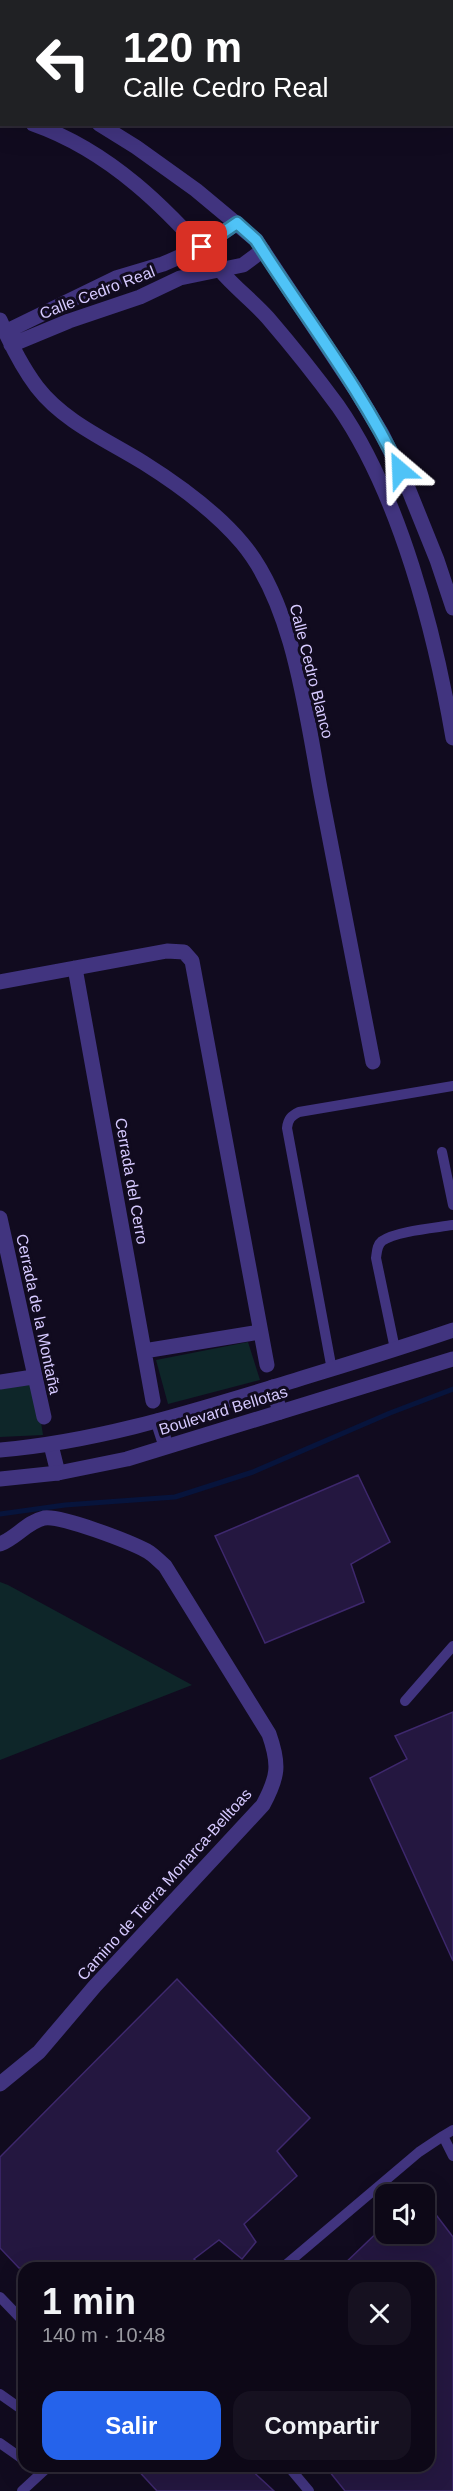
<!DOCTYPE html>
<html lang="es">
<meta charset="utf-8">
<style>
:root{--surface:#0d0817;--page:#161120;--text:#f1f3f6;--muted:#9a9aa1;--line:#2d2936;--accent:#2563eb}
body{margin:0;font-family:Arial,sans-serif;background:var(--page);color:var(--text);height:100vh;display:flex;flex-direction:column;font-size:22px;white-space:nowrap}
*{box-sizing:border-box;margin:0}
p{font-size:20px;color:var(--muted)}
.icon{flex:none;width:33px;height:33px;fill:none;stroke:currentColor;stroke-width:2;stroke-linecap:round;stroke-linejoin:round}
.map{position:relative;flex:1;overflow:hidden}
.drawer{position:absolute;left:18px;top:2262px;width:417px;height:210px;display:flex;flex-direction:column;background:var(--surface);border-radius:18px;box-shadow:0 6px 24px #0002,0 0 0 2px var(--line)}
.drawer>*{flex:none}
.top-card{position:absolute;left:0px;top:0px;width:453px;height:126px;box-shadow:0 6px 24px #0002,0 0 0 2px var(--line);background:#202124;color:#fff;overflow:hidden}
.fabs{position:absolute;left:375px;top:2184px;display:grid;gap:12px}
.fabs a{display:grid;place-items:center;width:60px;height:60px;border-radius:12px;background:var(--surface);box-shadow:0 6px 24px #0002,0 0 0 2px var(--line);font-size:30px}
.pin{position:absolute;display:grid;place-items:center;width:51px;height:51px;color:#fff;margin:-26px;border-radius:12px;box-shadow:0 3px 9px #0006}
.me{position:absolute;width:66px;margin:-33px;rotate:334deg;stroke-linejoin:round;filter:drop-shadow(0 0 4px #0008)}
.turn{display:flex;align-items:center;gap:21px;height:126px;padding:0 24px;font-size:27px}
.turn .icon{width:78px;height:78px;stroke-width:2.5}
.turn b{display:block;font-size:42px;line-height:51px}
.round{display:grid;place-items:center;flex:none;width:63px;height:63px;border-radius:18px;background:var(--page)}
.headline{display:flex;align-items:center;justify-content:space-between;height:102px;padding:0 24px}
h1{font-size:36px;font-weight:800;line-height:45px}
.primary-button{display:flex;gap:12px;margin-top:auto;padding:12px 24px}
.primary-button a{flex:1;height:69px;border-radius:18px;background:var(--accent);color:#fff;font-size:24px;font-weight:800;line-height:69px;text-align:center}
.primary-button a+a{background:var(--page);color:var(--text)}
.map>svg:first-child{display:block}
.green{fill:#0e2629}
.lines{fill:none;stroke-linecap:round;stroke-linejoin:round}
.stream{stroke:#07143c;stroke-width:5}
.building{fill:#241740;stroke:#3e286d;stroke-width:1.5}
.service{stroke:#41347f;stroke-width:10}
.minor{stroke:#41347f;stroke-width:15}
.tertiary{stroke:#41347f;stroke-width:15}
.route-casing{stroke:#337fa1;stroke-width:15}
.route{stroke:#4fc3f7;stroke-width:10}
.labels{text-anchor:middle;stroke-width:6;stroke-linejoin:round;paint-order:stroke}
.street-label{font-size:16px;fill:#d6c9ff;stroke:#110b1f}
</style>
<div class="map">
<svg width="453" height="2491" viewBox="0 0 453 2491">
<rect width="100%" height="100%" fill="#110b1f"/>
<path class="green" d="M 248,1342 L 260,1380 L 168,1404 L 156,1360 Z
M 35,1384 L 43,1435 L 0,1437 L 0,1389 Z
M 0,1582 L 8,1585 L 192,1685 L 0,1760 Z"/>
<g class="lines">
<path class="stream" d="M 0,1514 L 65,1505 L 175,1497 L 253,1472 L 390,1413 L 453,1389"/>
</g>
<path class="building" d="M 358,1475 L 390,1542 L 351,1564 L 364,1602 L 265,1643 L 215,1536 Z
M 453,1712 L 453,1961 L 370,1778 L 407,1759 L 395,1736 Z
M 177,1979 L 310,2118 L 277,2151 L 297,2176 L 244,2224 L 256,2242 L 242,2259 L 219,2240 L 194,2259 L 204,2268 L 19,2268 L 0,2248 L 0,2157 Z
M 424,2199 L 453,2237 L 453,2491 L 345,2491 L 325,2466 L 429,2466 L 429,2268 L 340,2268 L 386,2224 L 386,2234 L 424,2234 Z
M 134,2466 L 247,2466 L 274,2491 L 157,2491 Z"/>
<g class="lines">
<path class="service" d="M 442,1152 L 453,1205
M 395,1349 L 376,1258 C 377,1251 377,1245 382,1241 C 396,1231 435,1228 453,1225
M 332,1370 L 287,1128 C 288,1119 291,1116 299,1112 L 453,1086
M 405,1701 L 453,1646
M 443,2136 L 453,2130
M 282,2268 L 419,2152 L 443,2136 L 453,2156
M 0,2297 L 24,2322
M 0,2394 L 24,2411
M 0,2443 L 24,2460
M 288,2466 L 309,2491
M 22,2491 L 49,2466"/>
<path class="minor" d="M 0,320 C 10,343 22,367 37,387 C 64,422 107,440 144,463 C 179,485 215,511 242,543 C 296,607 307,723 323,804 C 340,890 356,976 373,1062
M 5,332 L 116,278 L 163,264 L 202,247 L 237,223
M 11,345 L 69,321 L 140,297 L 180,278 L 243,265 L 263,250
M 75,968 L 153,1401
M 0,982 L 167,951 L 184,952 L 192,961 L 267,1365
M 0,1218 L 44,1417
M 144,1351 L 260,1332
M 0,1382 L 33,1377
M 273,1387 L 280,1412
M 158,1421 L 166,1446
M 51,1445 L 58,1473
M 0,1544 C 16,1538 27,1522 44,1518 C 61,1515 130,1542 147,1551 C 154,1555 159,1561 165,1566 L 269,1734 C 280,1765 278,1777 263,1805 L 95,1986 L 39,2052 L 0,2084"/>
<path class="tertiary" d="M 0,89 L 2,90
M 0,113 L 2,114
M 33,124 C 110,151 168,209 220,270 C 234,287 253,301 268,318 C 292,346 316,376 338,406 C 400,495 435,633 453,738
M 99,124 L 136,147 L 196,190 L 256,240 L 355,389 L 382,434 L 408,488 L 437,560 L 453,608
M 0,1450 C 93,1442 181,1415 270,1388 C 331,1369 392,1351 453,1330
M 0,1479 L 58,1473 L 127,1459 L 453,1359"/>
</g>
<g class="lines">
<g class="route-casing">
<path id="route" d="M 202,247 L 237,223 L 256,240 C 304,316 361,388 400,470"/>
</g>
<use href="#route" class="route"/>
</g>
<g class="labels">
<g class="street-label">
<text transform="translate(97 292) rotate(-21)" y="6">Calle Cedro Real</text>
<text transform="translate(312 671) rotate(76)" y="6">Calle Cedro Blanco</text>
<text transform="translate(132 1181) rotate(80)" y="6">Cerrada del Cerro</text>
<text transform="translate(39 1314) rotate(78)" y="6">Cerrada de la Montaña</text>
<text transform="translate(223 1410) rotate(-17)" y="6">Boulevard Bellotas</text>
<text transform="translate(164 1884) rotate(-48)" y="6">Camino de Tierra Monarca-Belltoas</text>
</g>
</g>
</svg>
<div class="fabs">
<a><svg class="icon" aria-label="sound" viewBox="0 0 24 24"><path d="M4 9h4l5-4v14l-5-4H4zM17 9q2 3 0 6"/></svg></a>
</div>
<div class="pin" style="left:202px;top:247px;background:#d93025"><svg class="icon" aria-label="arrive" viewBox="0 0 24 24"><path d="M6 21V4h12l-3 4 3 4H6"/></svg></div>
<svg class="me" style="left:400px;top:470px" viewBox="-20 -20 40 40"><path d="M0-17L14 15 0 8-14 15z" fill="#4fc3f7" stroke="#fff" stroke-width="4"/></svg>
<div class="top-card">
<div class="turn"><svg class="icon" aria-label="left" viewBox="0 0 24 24"><path d="M17 20v-9H6M10 6l-5 5 5 5"/></svg><div><b>120 m</b>Calle Cedro Real</div></div>
</div>
<section class="drawer">
<div class="headline"><div><h1>1 min</h1><p>140 m · 10:48</p></div><a class="round"><svg class="icon" aria-label="close" viewBox="0 0 24 24"><path d="M6 6l12 12M18 6L6 18"/></svg></a></div>
<div class="primary-button"><a>Salir</a><a>Compartir</a></div>
</section>
</div>
